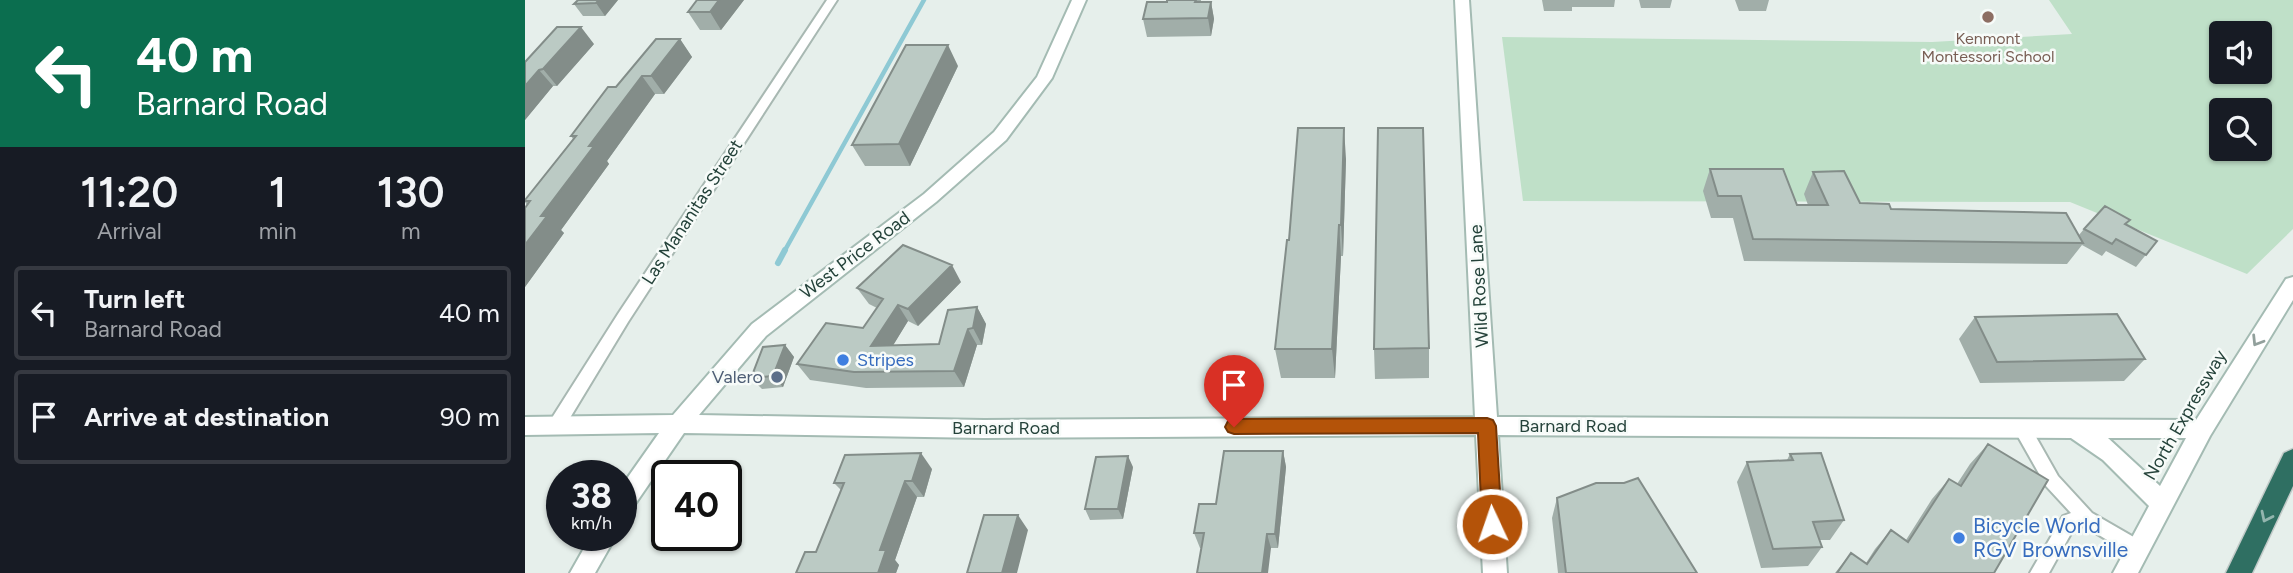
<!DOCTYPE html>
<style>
:root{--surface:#171b24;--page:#242831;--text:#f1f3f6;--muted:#9ea1a6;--line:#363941}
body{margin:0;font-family:Figtree,sans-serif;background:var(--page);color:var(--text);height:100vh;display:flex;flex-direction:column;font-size:26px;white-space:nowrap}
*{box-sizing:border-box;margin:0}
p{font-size:23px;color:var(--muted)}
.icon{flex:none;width:38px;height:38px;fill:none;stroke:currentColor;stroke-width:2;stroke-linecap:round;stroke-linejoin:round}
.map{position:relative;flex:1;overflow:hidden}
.panel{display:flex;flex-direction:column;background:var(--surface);width:525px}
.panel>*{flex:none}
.top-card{background:#0b6e4f;color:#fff;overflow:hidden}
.buttons{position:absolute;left:1684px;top:21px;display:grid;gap:14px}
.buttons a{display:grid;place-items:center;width:63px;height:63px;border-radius:7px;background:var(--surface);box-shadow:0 2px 5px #0004;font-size:35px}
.speed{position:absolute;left:21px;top:460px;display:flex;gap:14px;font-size:35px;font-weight:700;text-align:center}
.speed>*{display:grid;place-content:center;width:91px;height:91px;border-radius:50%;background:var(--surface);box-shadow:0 2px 5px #0004;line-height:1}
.speed small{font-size:18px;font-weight:400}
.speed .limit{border:4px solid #111;border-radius:10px;background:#fff;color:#111}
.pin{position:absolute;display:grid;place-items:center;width:60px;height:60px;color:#fff;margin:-72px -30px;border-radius:50% 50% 50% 0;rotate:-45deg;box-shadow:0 0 7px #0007}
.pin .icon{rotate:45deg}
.me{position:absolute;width:77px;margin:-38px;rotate:357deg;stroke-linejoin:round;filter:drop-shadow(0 0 5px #0008)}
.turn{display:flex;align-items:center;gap:24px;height:147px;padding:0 21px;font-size:32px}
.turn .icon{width:91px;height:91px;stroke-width:2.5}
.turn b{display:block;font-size:49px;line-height:60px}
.eta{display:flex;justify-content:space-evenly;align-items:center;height:119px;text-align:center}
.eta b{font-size:42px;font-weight:600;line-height:49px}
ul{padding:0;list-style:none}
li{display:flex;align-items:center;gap:21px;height:94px;margin:0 14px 10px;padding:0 7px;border:4px solid var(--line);border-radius:7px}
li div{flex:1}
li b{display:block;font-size:26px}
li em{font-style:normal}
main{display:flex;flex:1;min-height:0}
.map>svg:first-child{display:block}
.green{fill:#bfe0c8;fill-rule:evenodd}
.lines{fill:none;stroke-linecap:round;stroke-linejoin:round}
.stream-far1{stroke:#8ec9d4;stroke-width:4.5}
.stream{stroke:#8ec9d4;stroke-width:6}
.street-casing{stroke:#a8b8b2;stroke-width:4}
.secondary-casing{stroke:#a4bbb3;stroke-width:4}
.highway-casing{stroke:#c2cac8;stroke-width:3}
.street{fill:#fff;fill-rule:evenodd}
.secondary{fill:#fff;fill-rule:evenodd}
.highway{fill:#2f6f62;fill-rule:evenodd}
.wall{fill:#a1aea9}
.shaded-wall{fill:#838d89}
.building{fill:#bbcac4;stroke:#838d89;stroke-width:2}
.oneway{stroke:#92a09c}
.oneway2{stroke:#93b5ae}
.route{fill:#b45309;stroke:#753606;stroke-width:2}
.education-dot{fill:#8d6e63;stroke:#f7fbf9;stroke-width:2.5}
.shop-dot{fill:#3f7fe0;stroke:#f7fbf9;stroke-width:2.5}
.service-dot{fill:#5c6f8a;stroke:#f7fbf9;stroke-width:2.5}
.labels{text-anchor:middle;stroke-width:5;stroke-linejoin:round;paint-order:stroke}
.far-education-label{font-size:16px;fill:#785e54;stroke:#f7fbf9}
.street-label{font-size:18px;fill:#24423a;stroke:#f7fbf9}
.shop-label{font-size:18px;fill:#366cbe;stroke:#f7fbf9;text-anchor:start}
.service-label{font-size:18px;fill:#4e5e75;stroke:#f7fbf9;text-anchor:end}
.near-shop-label{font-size:21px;fill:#366cbe;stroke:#f7fbf9;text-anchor:start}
</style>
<main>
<section class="panel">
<div class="top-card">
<div class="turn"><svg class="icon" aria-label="left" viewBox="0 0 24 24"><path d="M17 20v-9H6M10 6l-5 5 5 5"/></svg><div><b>40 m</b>Barnard Road</div></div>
</div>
<div class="eta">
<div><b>11:20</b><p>Arrival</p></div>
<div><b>1</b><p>min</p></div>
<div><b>130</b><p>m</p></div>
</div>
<ul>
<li><svg class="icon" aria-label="left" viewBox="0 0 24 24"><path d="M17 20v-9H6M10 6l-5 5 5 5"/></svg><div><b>Turn left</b><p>Barnard Road</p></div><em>40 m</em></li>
<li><svg class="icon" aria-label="arrive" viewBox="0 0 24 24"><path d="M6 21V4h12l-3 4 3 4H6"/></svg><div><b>Arrive at destination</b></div><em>90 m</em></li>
</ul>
</section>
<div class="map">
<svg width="1768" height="573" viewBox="0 0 1768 573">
<rect width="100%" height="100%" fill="#e6efeb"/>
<path class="green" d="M 1524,0 L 1768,0 L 1768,229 L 1722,274 L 1545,202 L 998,201 L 977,37 L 1407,42 L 1547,34 ZM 1696,33 L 1734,33 L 1734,72 L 1696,72 ZM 1696,110 L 1734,110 L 1734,149 L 1696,149 Z"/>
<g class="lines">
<path class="stream-far1" d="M 259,252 L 399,0"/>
<path class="stream" d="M 253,263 L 260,250"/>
<g class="street-casing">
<path id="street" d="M 302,0 L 312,0 L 103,322 L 37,431 L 31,433 L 25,431 L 23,426 L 25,421 L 93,314 Z
M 1497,421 L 1503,423 L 1533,476 L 1567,513 L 1619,543 L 1622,549 L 1619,555 L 1613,557 L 1607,555 L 1559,526 L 1549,528 L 1524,573 L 1505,573 L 1538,516 L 1546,513 L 1521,486 L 1491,433 L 1489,428 L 1491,423 Z"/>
</g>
<g class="secondary-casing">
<path id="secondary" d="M 547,0 L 561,0 L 527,78 L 481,140 L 411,202 L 241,336 L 174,415 L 459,420 L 950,417 L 930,0 L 944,0 L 972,417 L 1671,420 L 1761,279 L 1768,277 L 1768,300 L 1685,436 L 1613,573 L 1588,573 L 1624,506 L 1578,460 L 1546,438 L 973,435 L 982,573 L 958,573 L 951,435 L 459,438 L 159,433 L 104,513 L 96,516 L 96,487 L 134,433 L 0,435 L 0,417 L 148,415 L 227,324 L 399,194 L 469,132 L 512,77 ZM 1583,438 L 1661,438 L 1635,486 Z
M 66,536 L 91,536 L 70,573 L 45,573 Z"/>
</g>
<g class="highway-casing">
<path id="highway" d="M 1768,449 L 1768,486 L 1727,573 L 1701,573 L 1759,453 Z"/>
</g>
<use href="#street" class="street"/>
<use href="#secondary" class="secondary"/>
<use href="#highway" class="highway"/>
</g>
<path class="wall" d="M 93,0 L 80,16 L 58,16 L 49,4 Z
M 219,0 L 196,30 L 175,30 L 163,12 Z
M 642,0 L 676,0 L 676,2 L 686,2 L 689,19 L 686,36 L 622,37 L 618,19 L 642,2 Z
M 1017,0 L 1090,0 L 1089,7 L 1047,7 L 1047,11 L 1019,11 Z
M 1114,0 L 1147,0 L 1145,8 L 1116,8 Z
M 1210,0 L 1244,0 L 1241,11 L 1214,11 Z
M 155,39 L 167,57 L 139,94 L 130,94 L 82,161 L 84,164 L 36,230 L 39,233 L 0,287 L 0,208 L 2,205 L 0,202 L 0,200 L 48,139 L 46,136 L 91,87 Z
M 69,44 L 32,86 L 28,86 L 0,120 L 0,62 Z
M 433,66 L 385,166 L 340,166 L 327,145 Z
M 821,159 L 818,256 L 816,256 L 810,378 L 756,378 L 750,349 L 764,240 Z
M 1185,169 L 1272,205 L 1283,205 L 1279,194 L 1288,172 L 1335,203 L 1366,209 L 1554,235 L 1559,229 L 1605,220 L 1601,225 L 1632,241 L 1611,267 L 1581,251 L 1577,256 L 1557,245 L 1542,264 L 1219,261 L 1208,218 L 1186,218 L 1178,191 Z
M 436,282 L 393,326 L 383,321 L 368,345 L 414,344 L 452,307 L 461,324 L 457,345 L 452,345 L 439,387 L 341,388 L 285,380 L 272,364 L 338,328 L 352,308 L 344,304 L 332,288 Z
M 1450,317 L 1620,359 L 1599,381 L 1455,383 L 1434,339 Z
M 260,345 L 269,357 L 258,387 L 237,389 L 226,378 Z
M 904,348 L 904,378 L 850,379 L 849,349 Z
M 1463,444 L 1469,573 L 1310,573 L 1326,553 L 1341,563 L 1350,549 L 1366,530 L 1381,540 L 1407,499 L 1424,479 L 1432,484 L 1445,464 Z
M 758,451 L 761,467 L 753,548 L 675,548 L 669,533 L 691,504 Z
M 1265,454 L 1319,520 L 1305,540 L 1294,540 L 1297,547 L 1283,566 L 1236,568 L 1212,482 L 1222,462 L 1262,460 Z
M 608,467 L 598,519 L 565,520 L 560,509 Z
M 407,469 L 399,497 L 392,497 L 370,560 L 374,565 L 371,573 L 271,573 L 291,552 L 316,490 L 309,483 Z
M 1032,498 L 1172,573 L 1033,573 L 1027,518 Z"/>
<path class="shaded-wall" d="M 74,0 L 93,0 L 80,16 L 71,3 Z
M 194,0 L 219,0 L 196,30 L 185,12 Z
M 686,2 L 689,19 L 686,36 L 683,18 Z
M 56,27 L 69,44 L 32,86 L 18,69 Z
M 155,39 L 167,57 L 139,94 L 126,76 Z
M 423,45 L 433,66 L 385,166 L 374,144 Z
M 14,70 L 28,86 L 0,120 L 0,86 Z
M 117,76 L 130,94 L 82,161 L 84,164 L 36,230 L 39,233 L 0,287 L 0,245 L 16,216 L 64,146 Z
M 819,128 L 821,159 L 818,256 L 816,225 Z
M 814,225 L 816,256 L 810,378 L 807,349 Z
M 427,265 L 436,282 L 393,326 L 383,309 Z
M 373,305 L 383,321 L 358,362 L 346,346 Z
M 452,307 L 461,324 L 457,345 L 448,328 Z
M 443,329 L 452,345 L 439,387 L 429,371 Z
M 260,345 L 269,357 L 258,387 L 248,376 Z
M 758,451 L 761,467 L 753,548 L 750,534 Z
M 396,453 L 407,469 L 399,497 L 387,481 Z
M 603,456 L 608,467 L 598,519 L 593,509 Z
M 380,481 L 392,497 L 370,560 L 374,565 L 371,573 L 353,573 L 355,550 Z
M 493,515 L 503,530 L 492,573 L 477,573 Z
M 742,534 L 746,548 L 743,573 L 737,573 Z"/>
<path class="building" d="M 53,0 L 74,0 L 71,3 L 49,4 Z
M 172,0 L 194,0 L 185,12 L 163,12 Z
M 642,0 L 671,0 L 670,2 L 686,2 L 683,18 L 618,19 L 622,2 L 642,2 Z
M 32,27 L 56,27 L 18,69 L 14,70 L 0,86 L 0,62 Z
M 131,39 L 155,39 L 126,76 L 117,76 L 64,146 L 69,146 L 16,216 L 22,216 L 0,245 L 0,208 L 5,201 L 0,201 L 0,200 L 51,136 L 46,136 L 83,87 L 91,87 Z
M 381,45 L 423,45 L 374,144 L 327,145 Z
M 773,128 L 819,128 L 816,225 L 814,225 L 807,349 L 750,349 L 762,240 L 764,240 Z
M 853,128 L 898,128 L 904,348 L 849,349 Z
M 1185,169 L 1258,169 L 1272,205 L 1303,205 L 1288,172 L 1319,171 L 1335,203 L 1364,204 L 1366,209 L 1541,213 L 1558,243 L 1228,239 L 1216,196 L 1193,196 Z
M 1580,206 L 1605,220 L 1600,224 L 1632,241 L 1621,255 L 1591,239 L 1587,244 L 1559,229 Z
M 378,245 L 427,265 L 383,309 L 373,305 L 346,346 L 414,344 L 423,310 L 452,307 L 448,328 L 443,329 L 429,371 L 329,372 L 272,364 L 301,323 L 338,328 L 358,299 L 332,288 Z
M 1592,314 L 1620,359 L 1472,362 L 1450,317 Z
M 260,345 L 248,376 L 226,378 L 238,347 Z
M 1463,444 L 1523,480 L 1469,573 L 1312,573 L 1326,553 L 1342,564 L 1366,530 L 1383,542 L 1424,479 L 1436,486 Z
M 699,451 L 758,451 L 750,534 L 742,534 L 737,573 L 672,573 L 679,533 L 669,533 L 674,504 L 691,504 Z
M 396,453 L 387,481 L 380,481 L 355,550 L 361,550 L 353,573 L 271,573 L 280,552 L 291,552 L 319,483 L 309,483 L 320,455 Z
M 1296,453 L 1319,520 L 1288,522 L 1297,547 L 1248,549 L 1222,462 L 1268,460 L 1265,454 Z
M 603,456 L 593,509 L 560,509 L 571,457 Z
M 1113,478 L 1172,573 L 1041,573 L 1032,498 L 1071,483 L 1099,483 Z
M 459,515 L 493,515 L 477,573 L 442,573 Z"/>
<defs><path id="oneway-chevron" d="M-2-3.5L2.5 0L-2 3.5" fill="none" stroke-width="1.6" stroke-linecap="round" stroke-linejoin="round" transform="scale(1.75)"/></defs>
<use class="oneway" href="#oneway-chevron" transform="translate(1732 341) rotate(122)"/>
<use class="oneway2" href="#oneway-chevron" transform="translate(1741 517) rotate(116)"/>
<path class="route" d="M 962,418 L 968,420 L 971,426 L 977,524 L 974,530 L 967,533 L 960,530 L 957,524 L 953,433 L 709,434 L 703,432 L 700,427 L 703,421 L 709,419 Z"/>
<circle class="education-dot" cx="1463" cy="17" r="7"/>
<g class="shop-dot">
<circle cx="318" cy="360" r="7"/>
<circle cx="1434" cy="538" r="7"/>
</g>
<circle class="service-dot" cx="252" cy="377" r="7"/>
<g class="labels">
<g class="far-education-label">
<text x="1463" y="44">Kenmont<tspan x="1463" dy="18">Montessori School</tspan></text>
</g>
<g class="street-label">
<text transform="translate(167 212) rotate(-57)" y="6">Las Mananitas Street</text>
<text transform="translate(330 255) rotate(-37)" y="6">West Price Road</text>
<text transform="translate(954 286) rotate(-93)" y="6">Wild Rose Lane</text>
<text transform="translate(1660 415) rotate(-60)" y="6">North Expressway</text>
<text x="1048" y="432">Barnard Road</text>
<text x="481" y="434">Barnard Road</text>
</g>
<g class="shop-label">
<text x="332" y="366">Stripes</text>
</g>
<g class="service-label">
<text x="238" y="383">Valero</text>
</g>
<g class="near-shop-label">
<text x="1448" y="533">Bicycle World<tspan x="1448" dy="24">RGV Brownsville</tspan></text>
</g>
</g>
</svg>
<div class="buttons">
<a><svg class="icon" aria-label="sound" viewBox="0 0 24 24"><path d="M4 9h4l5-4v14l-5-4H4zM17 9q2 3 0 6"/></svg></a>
<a><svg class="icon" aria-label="search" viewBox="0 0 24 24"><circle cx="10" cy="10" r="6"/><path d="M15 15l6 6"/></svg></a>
</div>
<div class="speed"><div>38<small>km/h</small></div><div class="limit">40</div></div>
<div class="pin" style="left:709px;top:427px;background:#d93025"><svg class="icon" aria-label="arrive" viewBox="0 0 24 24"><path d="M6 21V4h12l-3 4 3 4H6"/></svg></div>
<svg class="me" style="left:967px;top:524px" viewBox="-20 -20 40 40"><circle r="17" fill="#b45309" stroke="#fff" stroke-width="3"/><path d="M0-11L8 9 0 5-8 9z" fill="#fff"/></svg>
</div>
</main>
